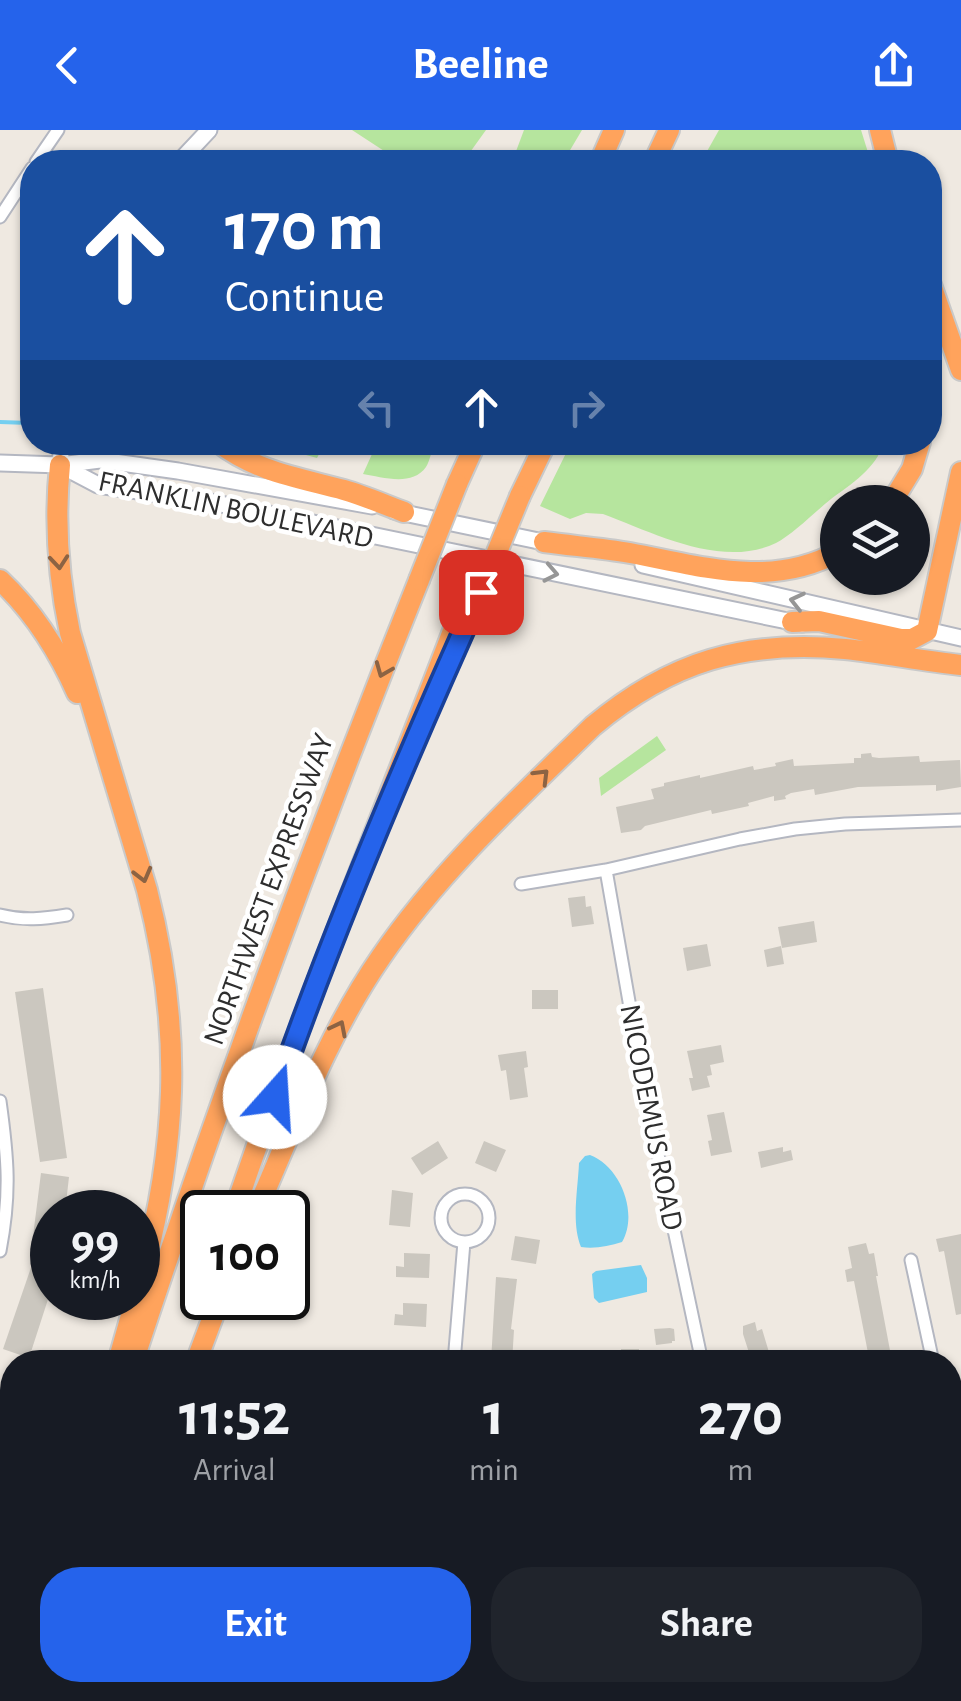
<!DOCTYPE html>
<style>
:root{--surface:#171b24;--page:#20242c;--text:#f1f3f6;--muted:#9ea1a6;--accent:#2563eb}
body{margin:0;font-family:"Alegreya Sans",sans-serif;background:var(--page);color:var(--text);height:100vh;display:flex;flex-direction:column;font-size:38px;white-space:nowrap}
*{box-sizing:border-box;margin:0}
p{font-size:32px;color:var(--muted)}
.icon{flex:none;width:55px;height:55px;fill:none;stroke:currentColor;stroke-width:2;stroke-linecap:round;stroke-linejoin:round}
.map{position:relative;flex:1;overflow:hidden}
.side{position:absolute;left:0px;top:1220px;width:962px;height:352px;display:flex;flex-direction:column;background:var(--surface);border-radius:40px 40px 0 0;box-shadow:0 2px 8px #0004}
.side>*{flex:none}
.top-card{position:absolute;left:20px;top:20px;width:922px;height:305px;border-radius:40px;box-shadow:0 2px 8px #0004;background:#1a4fa0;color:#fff;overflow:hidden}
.tools{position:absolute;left:820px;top:355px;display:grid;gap:20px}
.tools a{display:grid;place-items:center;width:110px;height:110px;border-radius:50%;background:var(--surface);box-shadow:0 2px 8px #0004;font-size:50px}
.speed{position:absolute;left:30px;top:1060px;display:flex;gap:20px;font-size:50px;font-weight:700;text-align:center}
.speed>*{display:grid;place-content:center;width:130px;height:130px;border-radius:50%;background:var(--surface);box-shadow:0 2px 8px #0004;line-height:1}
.speed small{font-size:25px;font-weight:400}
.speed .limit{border:5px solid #111;border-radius:15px;background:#fff;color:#111}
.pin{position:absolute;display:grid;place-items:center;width:85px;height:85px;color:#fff;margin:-42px;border-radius:20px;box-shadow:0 5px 15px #0006}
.me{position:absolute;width:110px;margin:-55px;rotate:19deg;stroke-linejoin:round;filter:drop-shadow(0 0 8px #0008)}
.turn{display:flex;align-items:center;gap:35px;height:210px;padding:0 40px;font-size:45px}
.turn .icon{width:130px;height:130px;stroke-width:2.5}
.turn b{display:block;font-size:70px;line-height:85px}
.lanes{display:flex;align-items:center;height:95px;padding:0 40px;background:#0003;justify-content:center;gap:50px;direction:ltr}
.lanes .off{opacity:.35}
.eta{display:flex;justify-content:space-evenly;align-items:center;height:170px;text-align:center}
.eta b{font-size:60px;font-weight:700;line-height:70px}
.action{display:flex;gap:20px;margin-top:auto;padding:20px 40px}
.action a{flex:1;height:115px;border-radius:40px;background:var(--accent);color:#fff;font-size:40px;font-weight:700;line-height:115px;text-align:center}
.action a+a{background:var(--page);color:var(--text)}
header{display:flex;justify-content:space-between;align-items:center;height:130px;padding:0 40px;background:var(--accent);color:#fff;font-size:45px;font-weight:700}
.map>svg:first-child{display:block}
.green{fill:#b6e59e}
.water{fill:#75cff0}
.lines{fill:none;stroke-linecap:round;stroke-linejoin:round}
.stream{stroke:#75cff0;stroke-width:4}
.building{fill:#cbc7bf}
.street-casing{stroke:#b4b7c1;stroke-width:15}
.secondary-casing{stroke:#b4b7c1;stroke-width:19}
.highway-casing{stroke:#c9c9c9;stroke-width:24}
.street{stroke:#fff;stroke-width:11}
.secondary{stroke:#fff;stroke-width:15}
.highway{stroke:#ffa35c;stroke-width:20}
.highway-bridge-casing{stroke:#c9c9c9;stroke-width:24;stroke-linecap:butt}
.highway-bridge{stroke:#ffa35c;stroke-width:20}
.oneway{stroke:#8c6343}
.oneway2{stroke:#969696}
.route-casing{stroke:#184099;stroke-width:25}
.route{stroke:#2563eb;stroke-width:18}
.labels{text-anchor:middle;stroke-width:9;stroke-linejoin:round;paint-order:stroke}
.street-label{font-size:30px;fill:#2e2e2e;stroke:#fff}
</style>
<header><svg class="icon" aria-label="back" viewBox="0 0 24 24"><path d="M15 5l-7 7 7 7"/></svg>Beeline<svg class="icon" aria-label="share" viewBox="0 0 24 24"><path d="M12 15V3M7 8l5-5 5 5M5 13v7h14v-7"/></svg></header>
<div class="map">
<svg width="961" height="1571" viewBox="0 0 961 1571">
<rect width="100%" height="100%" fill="#efe9e1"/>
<path class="green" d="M 352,0 L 486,0 L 463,32 L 401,32 Z
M 524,0 L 582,0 L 563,32 L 512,32 Z
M 719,0 L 861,0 L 871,32 L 701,32 Z
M 262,313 L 325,313 L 317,328 Z
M 377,313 L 377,312 L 434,313 C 432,319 430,331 426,337 C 412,357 382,347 363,344 Z
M 571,313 L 571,312 L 883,313 C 878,337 850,355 831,369 C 816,381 792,405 776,413 C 722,439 654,403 603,384 L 586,383 L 570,389 L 540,376 Z
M 657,606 L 666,620 L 601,666 L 599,648 Z"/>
<path class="water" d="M 590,1025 C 620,1036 639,1083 622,1112 C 609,1116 595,1119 581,1117 C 571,1093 578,1059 579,1033 L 585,1026 Z
M 641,1135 L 647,1148 L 647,1162 L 599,1173 L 594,1168 L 592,1144 L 596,1141 Z"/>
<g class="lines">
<path class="stream" d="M 0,292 L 29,293"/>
</g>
<path class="building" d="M 871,623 L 872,627 L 879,628 L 919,626 L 920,632 L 960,630 L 961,657 L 936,661 L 936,655 L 858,657 L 815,665 L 814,659 L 791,663 L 785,666 L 786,669 L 774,671 L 774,666 L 748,673 L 749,676 L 712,684 L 711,680 L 645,696 L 641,700 L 621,703 L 616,677 L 654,669 L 651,659 L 664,656 L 664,653 L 700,645 L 700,648 L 753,636 L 754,640 L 776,636 L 775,633 L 793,629 L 794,636 L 854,633 L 854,628 L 861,628 L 861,624 Z
M 585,766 L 586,777 L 591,776 L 594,794 L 572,797 L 568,768 Z
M 814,791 L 817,812 L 782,818 L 778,797 Z
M 707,814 L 711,836 L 687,841 L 683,818 Z
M 781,816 L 784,834 L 767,837 L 764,820 Z
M 43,858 L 67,1028 L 40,1032 L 15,862 Z
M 532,860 L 558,860 L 558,879 L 532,879 Z
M 721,915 L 724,932 L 710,935 L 712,945 L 707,946 L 710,957 L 692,961 L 689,948 L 693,948 L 687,921 Z
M 526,921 L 528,937 L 524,938 L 528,967 L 510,970 L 506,940 L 501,941 L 498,925 Z
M 724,982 L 732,1022 L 711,1026 L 708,1011 L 712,1010 L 707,985 Z
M 438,1011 L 448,1028 L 422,1045 L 411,1028 Z
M 484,1011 L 506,1020 L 496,1042 L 475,1033 Z
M 783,1017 L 783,1022 L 791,1020 L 793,1030 L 761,1038 L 758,1022 Z
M 41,1043 L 69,1047 L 65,1082 L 52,1082 L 52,1157 L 29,1228 L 3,1219 L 36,1123 L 31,1122 Z
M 392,1060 L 413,1063 L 410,1097 L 389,1095 Z
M 961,1104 L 961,1184 L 956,1185 L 944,1121 L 939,1122 L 936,1109 Z
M 515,1106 L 540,1110 L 536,1134 L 511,1130 Z
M 866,1113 L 869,1124 L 874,1123 L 878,1146 L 876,1146 L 892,1231 L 886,1232 L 848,1232 L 848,1227 L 868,1223 L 854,1151 L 847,1152 L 845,1140 L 852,1138 L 848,1117 Z
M 404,1123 L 430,1124 L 429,1148 L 396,1147 L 396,1136 L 404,1137 Z
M 496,1147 L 517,1149 L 511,1199 L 514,1200 L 512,1232 L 491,1231 Z
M 403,1173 L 427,1174 L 426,1197 L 394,1195 L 395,1184 L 403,1185 Z
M 755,1192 L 757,1201 L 762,1199 L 771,1229 L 760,1232 L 752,1232 L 743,1204 L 743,1196 Z
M 670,1198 L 674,1199 L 675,1211 L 672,1211 L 672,1213 L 656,1215 L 654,1199 Z
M 621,1219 L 639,1219 L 639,1232 L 621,1232 Z
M 400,1221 L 437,1225 L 437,1232 L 399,1232 Z
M 204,1560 L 215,1560 L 242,1571 L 200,1571 Z"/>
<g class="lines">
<g class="street-casing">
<path id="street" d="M 36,32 L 58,0
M 0,87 L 32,38
M 606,740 L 645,963 L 702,1232
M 521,754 L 606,740 L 740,709 L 795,699 L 845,694 L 961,690
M 0,785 C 24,791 43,789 67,785
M 0,971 C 8,1028 11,1064 0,1121
M441 1088a24 24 0 1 1 48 0a24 24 0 1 1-48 0Z
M 911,1130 L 933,1232
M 454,1232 L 464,1112
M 950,1262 L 958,1274
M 514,1560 L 517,1571
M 787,1560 L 790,1571
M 265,1571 L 277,1567 L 289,1571"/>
</g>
<g class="secondary-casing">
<path id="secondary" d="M 179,32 L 209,0
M 0,333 L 60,335 L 100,330 L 178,341 L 372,376
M 60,335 L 98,355 L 211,372 L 802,494
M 60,335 L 62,312
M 394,381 L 553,414
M 643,435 L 961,508"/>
</g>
<g class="highway-casing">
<path id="highway" d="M 880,0 L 888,32
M 302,32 L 340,32
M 600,32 L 614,0
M 654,32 L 669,0
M 930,152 L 961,240
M 218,312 C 256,342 300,348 344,360 C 365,366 385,375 404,382
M 60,335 C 54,392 58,446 70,503 L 147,760 C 184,904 177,1020 138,1162
M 457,354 L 476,312
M 520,366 L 546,312
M 892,372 L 912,339 L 920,312
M 544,412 C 573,416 602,418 630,423 C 701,436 770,459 838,422
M 0,450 C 34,482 58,520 77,563
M 792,492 L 819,491 L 901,509 L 912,509 L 927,501 L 961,342
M 234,1082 C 305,872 390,667 469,459
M 256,1082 C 294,996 327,905 381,827 C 440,741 518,669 593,596 C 671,531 744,510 845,519 C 884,523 922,531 961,535
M 118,1232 L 136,1168
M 133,1232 C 220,968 315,708 419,450
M 196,1232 L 220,1168
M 19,1571 L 22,1560
M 72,1571 L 75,1560"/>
</g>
<use href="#street" class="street"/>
<use href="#secondary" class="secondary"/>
<use href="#highway" class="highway"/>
<g class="highway-bridge-casing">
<path id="highway-bridge" d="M 419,450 L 457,354
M 481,461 L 520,366"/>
</g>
<use href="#highway-bridge" class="highway-bridge"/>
</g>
<defs><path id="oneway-chevron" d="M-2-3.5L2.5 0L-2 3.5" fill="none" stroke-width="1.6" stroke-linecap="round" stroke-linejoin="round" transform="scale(2.5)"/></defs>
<g class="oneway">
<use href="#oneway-chevron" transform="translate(59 432) rotate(85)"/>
<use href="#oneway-chevron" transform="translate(383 540) rotate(112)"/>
<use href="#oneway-chevron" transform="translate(542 646) rotate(-45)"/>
<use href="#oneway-chevron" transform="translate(143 745) rotate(75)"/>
<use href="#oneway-chevron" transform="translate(339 898) rotate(-63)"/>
</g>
<g class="oneway2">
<use href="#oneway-chevron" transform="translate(551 443) rotate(11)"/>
<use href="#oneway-chevron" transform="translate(797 471) rotate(-167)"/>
</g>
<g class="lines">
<g class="route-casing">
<path id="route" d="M 275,967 C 335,795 406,628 481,462"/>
</g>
<use href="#route" class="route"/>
</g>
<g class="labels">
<g class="street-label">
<text transform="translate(236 379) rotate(12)" y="10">FRANKLIN BOULEVARD</text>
<text transform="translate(268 759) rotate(-70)" y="10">NORTHWEST EXPRESSWAY</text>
<text transform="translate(652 987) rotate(79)" y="10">NICODEMUS ROAD</text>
</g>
</g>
</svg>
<div class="tools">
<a><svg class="icon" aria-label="layers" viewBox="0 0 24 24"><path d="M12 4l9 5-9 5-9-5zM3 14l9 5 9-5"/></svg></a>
</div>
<div class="speed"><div>99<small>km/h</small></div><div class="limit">100</div></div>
<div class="pin" style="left:481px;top:462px;background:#d93025"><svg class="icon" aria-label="arrive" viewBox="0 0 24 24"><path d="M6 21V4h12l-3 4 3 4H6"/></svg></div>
<svg class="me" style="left:275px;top:967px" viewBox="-20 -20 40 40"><circle r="19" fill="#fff"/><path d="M0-13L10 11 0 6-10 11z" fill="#2563eb"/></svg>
<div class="top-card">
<div class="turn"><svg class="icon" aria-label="ahead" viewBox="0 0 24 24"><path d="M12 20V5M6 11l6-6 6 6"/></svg><div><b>170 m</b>Continue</div></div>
<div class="lanes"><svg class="icon off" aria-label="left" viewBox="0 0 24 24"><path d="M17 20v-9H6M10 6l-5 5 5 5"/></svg><svg class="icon" aria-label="ahead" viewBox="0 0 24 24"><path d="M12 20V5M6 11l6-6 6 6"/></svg><svg class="icon off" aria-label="right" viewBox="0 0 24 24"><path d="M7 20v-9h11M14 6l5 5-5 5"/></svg></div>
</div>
<section class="side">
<div class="eta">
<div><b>11:52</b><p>Arrival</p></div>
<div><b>1</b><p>min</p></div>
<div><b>270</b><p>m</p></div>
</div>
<div class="action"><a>Exit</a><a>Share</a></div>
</section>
</div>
